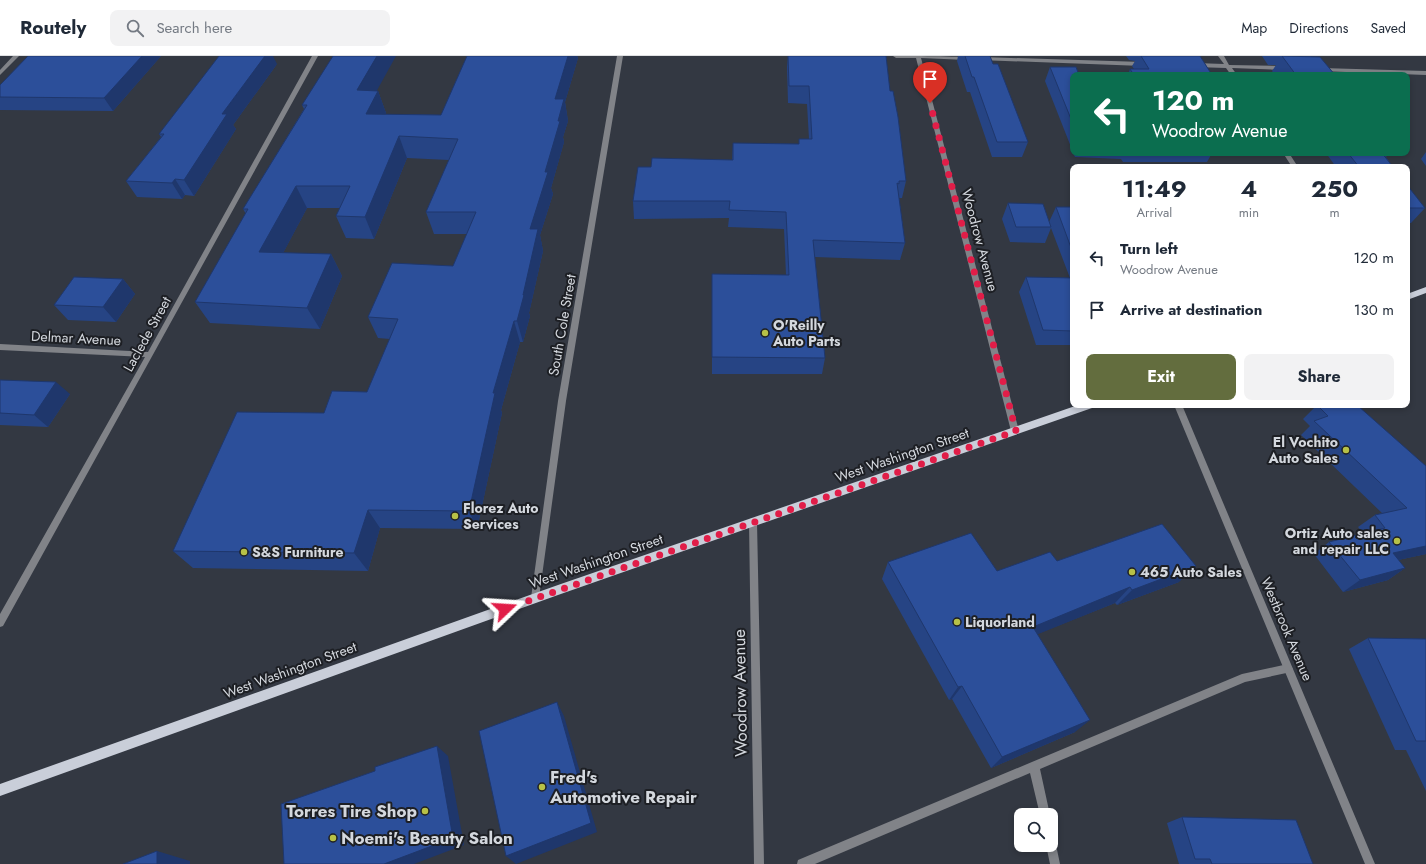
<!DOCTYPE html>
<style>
:root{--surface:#fff;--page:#f2f2f3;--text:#1f2937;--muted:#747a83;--line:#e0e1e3;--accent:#636d3e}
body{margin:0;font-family:Jost,sans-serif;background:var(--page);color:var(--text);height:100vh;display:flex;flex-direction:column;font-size:15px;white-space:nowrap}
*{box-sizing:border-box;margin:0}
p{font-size:13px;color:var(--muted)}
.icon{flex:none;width:22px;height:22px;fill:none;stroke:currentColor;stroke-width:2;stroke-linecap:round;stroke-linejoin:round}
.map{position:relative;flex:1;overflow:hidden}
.sheet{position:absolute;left:1070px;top:108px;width:340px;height:244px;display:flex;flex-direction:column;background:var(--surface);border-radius:8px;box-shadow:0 2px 6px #0003}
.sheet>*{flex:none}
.banner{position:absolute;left:1070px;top:16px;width:340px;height:84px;border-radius:8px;box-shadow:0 2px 6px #0003;background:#0b6e4f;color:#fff;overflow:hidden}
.buttons{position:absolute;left:1014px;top:752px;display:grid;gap:8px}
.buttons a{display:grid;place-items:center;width:44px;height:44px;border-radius:8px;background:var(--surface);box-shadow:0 2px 6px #0003;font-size:20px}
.pin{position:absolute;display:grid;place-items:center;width:34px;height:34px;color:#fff;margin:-41px -17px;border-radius:50% 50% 50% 0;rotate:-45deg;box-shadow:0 0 4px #0007}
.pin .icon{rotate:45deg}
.me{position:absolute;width:44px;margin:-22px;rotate:70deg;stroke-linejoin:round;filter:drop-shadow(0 0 3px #0008)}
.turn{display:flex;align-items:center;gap:14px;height:84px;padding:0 16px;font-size:18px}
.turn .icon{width:52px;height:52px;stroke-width:2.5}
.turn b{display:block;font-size:28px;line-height:34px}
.eta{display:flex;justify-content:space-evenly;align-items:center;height:68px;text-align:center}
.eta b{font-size:24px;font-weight:700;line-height:28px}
.button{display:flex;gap:8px;margin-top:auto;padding:8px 16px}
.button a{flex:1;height:46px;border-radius:8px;background:var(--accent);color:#fff;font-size:16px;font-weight:700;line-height:46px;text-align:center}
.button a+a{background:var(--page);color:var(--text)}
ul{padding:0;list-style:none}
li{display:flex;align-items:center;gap:12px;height:52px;padding:0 16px}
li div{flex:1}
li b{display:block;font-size:15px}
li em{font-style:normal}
header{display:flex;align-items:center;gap:24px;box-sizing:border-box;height:56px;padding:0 20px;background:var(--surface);border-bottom:1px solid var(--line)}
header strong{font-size:19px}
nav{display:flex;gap:22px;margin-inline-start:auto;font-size:14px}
.search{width:280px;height:36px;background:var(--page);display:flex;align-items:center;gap:10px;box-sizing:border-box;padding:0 14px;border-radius:8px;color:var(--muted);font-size:15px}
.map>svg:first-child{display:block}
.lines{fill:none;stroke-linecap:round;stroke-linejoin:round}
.lane{fill:#818388;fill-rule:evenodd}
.street{fill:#818388;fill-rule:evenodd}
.primary{fill:#c9ced9;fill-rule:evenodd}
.wall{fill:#264484}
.shaded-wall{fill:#1f376c}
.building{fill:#2c4f9a;stroke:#1f376c}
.route{stroke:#e11d48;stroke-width:7;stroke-dasharray:0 12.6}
.poi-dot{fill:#b7c147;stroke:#1d1f24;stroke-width:1.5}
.labels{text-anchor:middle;stroke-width:4;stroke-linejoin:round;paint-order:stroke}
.street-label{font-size:14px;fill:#d4d8de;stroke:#1d1f24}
.poi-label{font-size:14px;font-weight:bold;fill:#d4d8de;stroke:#1d1f24;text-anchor:start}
.near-street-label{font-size:17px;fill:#d4d8de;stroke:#1d1f24}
.near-poi-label{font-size:17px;font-weight:bold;fill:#d4d8de;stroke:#1d1f24;text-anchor:start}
</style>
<header>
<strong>Routely</strong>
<div class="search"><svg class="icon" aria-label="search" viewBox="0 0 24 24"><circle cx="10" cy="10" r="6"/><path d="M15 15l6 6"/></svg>Search here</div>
<nav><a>Map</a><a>Directions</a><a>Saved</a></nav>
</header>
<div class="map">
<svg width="1426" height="808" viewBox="0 0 1426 808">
<rect width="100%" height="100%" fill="#333842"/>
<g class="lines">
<path class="lane" d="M 1288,608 L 1291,610 L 1293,613 L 1291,616 L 1245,626 L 1040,713 L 1050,759 L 1040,759 L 1030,717 L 815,808 L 797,808 L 798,804 L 1242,618 Z
M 1051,783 L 1055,784 L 1060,808 L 1050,808 L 1046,789 L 1051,789 Z"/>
<path class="street" d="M 13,0 L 19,0 L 0,19 L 0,14 Z
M 312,0 L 318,0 L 3,570 L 0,571 L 0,558 L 145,301 L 0,294 L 0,288 L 148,296 Z
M 617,0 L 623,0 L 566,345 L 539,542 L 538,545 L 535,546 L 532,545 L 531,542 L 558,345 Z
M 893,0 C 906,0 963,0 970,2 L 967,4 L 921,2 L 1019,375 L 1018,377 L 1012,377 L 1011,375 L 916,2 L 896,2 Z
M 1218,0 L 1224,0 L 1229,9 L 1283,10 L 1286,12 L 1283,14 L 1232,12 L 1237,19 L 1231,19 L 1226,12 L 1195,11 L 1192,9 L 1195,7 L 1224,8 Z
M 981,1 L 1143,6 L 1146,8 L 1143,10 L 979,4 L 978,3 Z
M 1321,12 L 1426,15 L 1426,19 L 1319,15 L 1319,13 Z
M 1283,97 L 1289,97 L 1298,111 L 1292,111 Z
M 1174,349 L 1182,349 L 1375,808 L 1365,808 Z
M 753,462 L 756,463 L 757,466 L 764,808 L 754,808 L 749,466 L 750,463 Z"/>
<path class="primary" d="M 1426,231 L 1426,237 L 1407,244 L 1407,238 Z
M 1078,349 L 1094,349 L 1092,352 L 558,539 L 0,740 L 0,728 L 558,529 Z"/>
</g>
<path class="wall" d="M 161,0 L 113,55 L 0,54 L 0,29 Z
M 467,0 L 577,0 L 578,2 L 565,46 L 568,65 L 563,81 L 564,86 L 551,132 L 553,138 L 540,179 L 543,195 L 529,257 L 530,260 L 523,286 L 520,286 L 501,354 L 502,357 L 477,473 L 380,472 L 368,515 L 193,512 L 173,495 L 324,357 L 367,336 L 390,283 L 378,282 L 368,261 L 453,210 L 467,178 L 434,178 L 426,156 L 449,104 L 407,102 L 374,183 L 346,182 L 336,160 L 340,152 L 307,152 L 283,197 L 331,198 L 342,220 L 320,273 L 210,267 L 195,246 L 246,158 L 243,153 L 304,53 L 302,49 L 378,35 L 386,57 L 385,58 L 441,59 Z
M 788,0 L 886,0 L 890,35 L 906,125 L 902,142 L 899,142 L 905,187 L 900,204 L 815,201 L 825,302 L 822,318 L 712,318 L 712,218 L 786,219 L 784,173 L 728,171 L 729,162 L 634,163 L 633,145 L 651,111 L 732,104 L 733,87 L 799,88 L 809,83 L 807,48 L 788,47 L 787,11 Z
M 958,0 L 965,0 L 993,8 L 1028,86 L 1022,101 L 992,101 L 970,36 L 967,36 L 957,5 Z
M 1126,0 L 1200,0 L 1212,19 L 1128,19 L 1130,13 L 1134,13 L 1132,10 L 1135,5 L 1129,4 Z
M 1262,0 L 1311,0 L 1310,1 L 1335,19 L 1275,19 L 1272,15 L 1276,9 L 1268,9 Z
M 277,8 L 233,69 L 236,73 L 194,140 L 185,139 L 182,143 L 137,141 L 126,125 L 161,81 L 159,78 Z
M 1050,11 L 1073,19 L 1073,96 L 1045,25 Z
M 1426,96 L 1426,110 L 1421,103 Z
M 1073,97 L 1212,97 L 1207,106 L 1123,106 L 1121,103 L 1075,101 Z
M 1326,97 L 1389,97 L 1386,101 L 1393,111 L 1336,111 Z
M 1407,129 L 1425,152 L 1411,167 L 1407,167 Z
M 1008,147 L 1049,166 L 1056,151 L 1073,151 L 1073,286 L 1072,289 L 1036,289 L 1019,236 L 1026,221 L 1070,222 L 1051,172 L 1045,187 L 1010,186 L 1002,163 Z
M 123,223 L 135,238 L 116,266 L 68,264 L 54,249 Z
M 0,324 L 70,338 L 48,371 L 0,369 Z
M 1317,349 L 1426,410 L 1426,498 L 1398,504 L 1405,512 L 1388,524 L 1343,536 L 1314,498 L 1329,486 L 1363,477 L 1358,471 L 1375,459 L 1382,457 L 1301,379 L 1310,370 L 1303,363 Z
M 1057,505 L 1179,526 L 1117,549 L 1115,547 L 1037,578 L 1075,676 L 991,712 L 952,643 L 949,644 L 882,523 L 888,506 L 997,515 Z
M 1368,582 L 1426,583 L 1426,735 L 1406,694 L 1395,694 L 1349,593 Z
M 1182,761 L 1313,808 L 1179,808 L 1167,767 Z"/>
<path class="shaded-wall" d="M 142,0 L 161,0 L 113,55 L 104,42 Z
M 265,0 L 273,0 L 277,8 L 233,69 L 236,73 L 194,140 L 184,124 L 222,58 Z
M 377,0 L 396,0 L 365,56 L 357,34 Z
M 568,0 L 577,0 L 578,2 L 565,46 L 568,65 L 563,81 L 564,86 L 551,132 L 553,138 L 540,179 L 543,195 L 529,257 L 530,260 L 523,286 L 517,265 L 523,239 L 530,173 L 555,43 Z
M 378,35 L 386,57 L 374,80 L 366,58 Z
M 399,80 L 407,102 L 374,183 L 365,161 Z
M 175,123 L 185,139 L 182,143 L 172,127 Z
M 296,130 L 307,152 L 272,218 L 259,196 Z
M 331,198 L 342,220 L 320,273 L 307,252 Z
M 123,223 L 135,238 L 116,266 L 103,251 Z
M 514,265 L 520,286 L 501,354 L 502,357 L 477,473 L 469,455 L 493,337 Z
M 56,326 L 70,338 L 48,371 L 34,359 Z
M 368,454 L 380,472 L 368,515 L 354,497 Z
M 1426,490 L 1426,498 L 1375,509 L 1393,497 Z
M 1196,510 L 1179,526 L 1117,549 L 1132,534 Z
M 1405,512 L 1388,524 L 1343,536 L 1360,524 Z
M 1130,531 L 1115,547 L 1021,585 L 1033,571 Z
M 962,630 L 952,643 L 949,644 L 958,631 Z
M 557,646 L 564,660 L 597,776 L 516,808 L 506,800 Z
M 1090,664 L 1075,676 L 991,712 L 1002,701 Z
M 437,690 L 448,700 L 464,789 L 414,808 L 384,808 Z
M 157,795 L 190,805 L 190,808 L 157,808 Z"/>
<path class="building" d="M 28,0 L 142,0 L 104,42 L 0,41 L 0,29 Z
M 219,0 L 265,0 L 222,58 L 227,58 L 184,124 L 175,123 L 172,127 L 126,125 L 164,78 L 159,78 Z
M 333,0 L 377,0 L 357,34 L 378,35 L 366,58 L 441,59 L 467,0 L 568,0 L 555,43 L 564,43 L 558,65 L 560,65 L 545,116 L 548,116 L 530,173 L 538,173 L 523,239 L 524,239 L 517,265 L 514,265 L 493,337 L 495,337 L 469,455 L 368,454 L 354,497 L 173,495 L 237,356 L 324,357 L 332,335 L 367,336 L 398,263 L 368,261 L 392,207 L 453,210 L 476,156 L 426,156 L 458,83 L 399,80 L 365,161 L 336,160 L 350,130 L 296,130 L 259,196 L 331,198 L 307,252 L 195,246 L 248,153 L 243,153 L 307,49 L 302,49 Z
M 788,0 L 886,0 L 890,35 L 893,35 L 898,61 L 906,125 L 899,125 L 899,128 L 897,127 L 905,187 L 813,184 L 825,302 L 712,301 L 712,218 L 789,219 L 786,156 L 729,154 L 730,145 L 633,145 L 638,111 L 651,111 L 652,102 L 733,104 L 733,87 L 799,88 L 799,83 L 812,83 L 809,30 L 789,30 Z
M 965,0 L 990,0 L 993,8 L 998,8 L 1028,86 L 997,86 L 974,21 L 972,21 Z
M 1141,0 L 1200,0 L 1212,19 L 1134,19 L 1130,13 L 1149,13 Z
M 1282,0 L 1320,1 L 1335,19 L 1296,19 Z
M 1050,11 L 1076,11 L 1079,19 L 1073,19 L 1073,68 Z
M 1348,97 L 1382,97 L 1393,111 L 1359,111 Z
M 1407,129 L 1425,152 L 1407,152 Z
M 1008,147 L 1043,148 L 1051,171 L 1016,171 Z
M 1056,151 L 1073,151 L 1073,197 Z
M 74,221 L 123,223 L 103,251 L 54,249 Z
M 1026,221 L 1073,222 L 1073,275 L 1043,274 Z
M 0,324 L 56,326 L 34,359 L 0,357 Z
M 1317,349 L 1357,349 L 1426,410 L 1426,490 L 1393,497 L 1405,512 L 1360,524 L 1329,486 L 1385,472 L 1375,459 L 1407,452 L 1314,365 L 1328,360 Z
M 1162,468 L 1196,510 L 1132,534 L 1130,531 L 1033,571 L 1090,664 L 1002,701 L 962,630 L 958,631 L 888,506 L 971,477 L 997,515 L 1050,496 L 1057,505 Z
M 1368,582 L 1426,583 L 1426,685 L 1416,685 Z
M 557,646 L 591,767 L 506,800 L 479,675 Z
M 437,690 L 453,782 L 384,808 L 284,808 L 281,748 L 375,715 L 375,711 Z
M 1182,761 L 1296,764 L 1313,808 L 1212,808 L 1210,803 L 1195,803 Z
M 157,795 L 157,808 L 123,808 Z"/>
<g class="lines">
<path class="route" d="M 505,553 L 1016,375 L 930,47"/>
</g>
<g class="poi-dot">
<circle cx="765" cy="277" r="4"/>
<circle cx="1346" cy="394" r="4"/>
<circle cx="455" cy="460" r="4"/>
<circle cx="1397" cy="485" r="4"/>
<circle cx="244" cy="496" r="4"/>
<circle cx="1132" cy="516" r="4"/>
<circle cx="957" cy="566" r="4"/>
<circle cx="542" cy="731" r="4"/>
<circle cx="425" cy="755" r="4"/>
<circle cx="333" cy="782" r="4"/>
</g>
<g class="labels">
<g class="street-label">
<text transform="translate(980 184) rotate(75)" y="5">Woodrow Avenue</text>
<text transform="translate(562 269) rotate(-80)" y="5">South Cole Street</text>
<text transform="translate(147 278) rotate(-61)" y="5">Laclede Street</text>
<text transform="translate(76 282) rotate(3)" y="5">Delmar Avenue</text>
<text transform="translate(902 399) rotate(-19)" y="5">West Washington Street</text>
<text transform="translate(596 505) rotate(-19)" y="5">West Washington Street</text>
<text transform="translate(1287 573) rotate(67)" y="5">Westbrook Avenue</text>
<text transform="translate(290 614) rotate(-20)" y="5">West Washington Street</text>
</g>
<g class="poi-label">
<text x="773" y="274">O'Reilly<tspan x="773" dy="16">Auto Parts</tspan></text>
<text x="1338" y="391" text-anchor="end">El Vochito<tspan x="1338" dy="16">Auto Sales</tspan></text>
<text x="463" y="457">Florez Auto<tspan x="463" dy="16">Services</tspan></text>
<text x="1389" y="482" text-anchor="end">Ortiz Auto sales<tspan x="1389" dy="16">and repair LLC</tspan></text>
<text x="252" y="501">S&amp;S Furniture</text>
<text x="1140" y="521">465 Auto Sales</text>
<text x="965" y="571">Liquorland</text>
</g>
<g class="near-street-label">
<text transform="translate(740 637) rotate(-91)" y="6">Woodrow Avenue</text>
</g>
<g class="near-poi-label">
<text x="550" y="727">Fred's<tspan x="550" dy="20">Automotive Repair</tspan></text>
<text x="417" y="761" text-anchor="end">Torres Tire Shop</text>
<text x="341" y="788">Noemi's Beauty Salon</text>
</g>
</g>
</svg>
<div class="buttons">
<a><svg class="icon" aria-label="search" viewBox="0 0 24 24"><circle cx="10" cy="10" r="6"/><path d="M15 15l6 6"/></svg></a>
</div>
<div class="pin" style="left:930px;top:47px;background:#d93025"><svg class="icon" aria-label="arrive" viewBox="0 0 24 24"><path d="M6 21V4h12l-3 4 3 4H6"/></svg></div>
<svg class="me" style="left:505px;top:553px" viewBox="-20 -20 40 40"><path d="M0-17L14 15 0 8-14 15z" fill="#e11d48" stroke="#fff" stroke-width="4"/></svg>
<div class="banner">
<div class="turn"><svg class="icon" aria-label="left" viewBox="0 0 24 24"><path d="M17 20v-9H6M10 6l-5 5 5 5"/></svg><div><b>120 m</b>Woodrow Avenue</div></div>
</div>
<section class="sheet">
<div class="eta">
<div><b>11:49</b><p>Arrival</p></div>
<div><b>4</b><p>min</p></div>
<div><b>250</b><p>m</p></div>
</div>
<ul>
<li><svg class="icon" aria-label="left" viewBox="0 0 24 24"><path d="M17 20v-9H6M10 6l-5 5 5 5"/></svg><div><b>Turn left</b><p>Woodrow Avenue</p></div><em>120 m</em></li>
<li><svg class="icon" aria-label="arrive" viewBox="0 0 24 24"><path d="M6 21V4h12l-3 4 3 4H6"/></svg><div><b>Arrive at destination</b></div><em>130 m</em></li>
</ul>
<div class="button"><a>Exit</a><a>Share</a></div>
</section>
</div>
